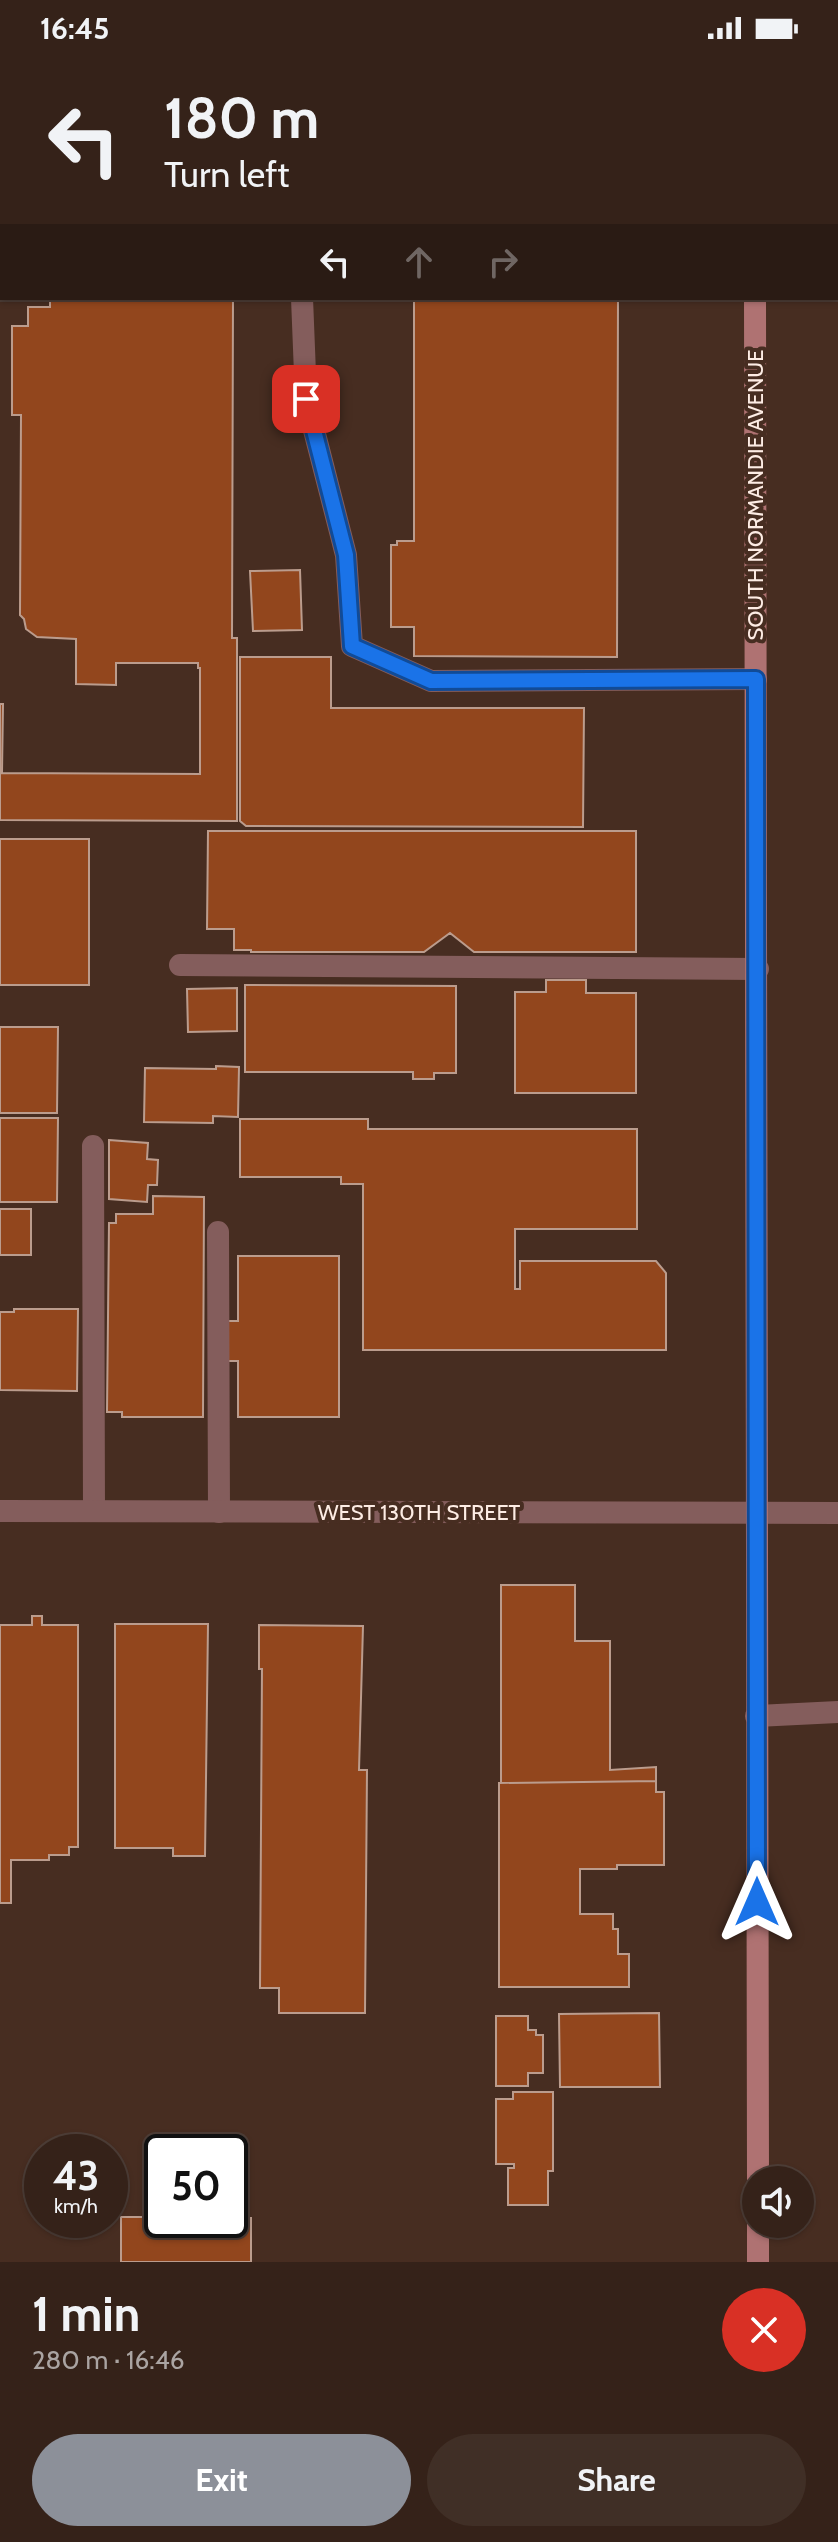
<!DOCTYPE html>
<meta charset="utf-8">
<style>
:root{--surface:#352219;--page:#402f26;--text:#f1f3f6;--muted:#aaa4a2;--line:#4f3f38;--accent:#8c9099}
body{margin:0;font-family:Cabin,sans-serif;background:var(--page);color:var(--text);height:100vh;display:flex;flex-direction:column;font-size:30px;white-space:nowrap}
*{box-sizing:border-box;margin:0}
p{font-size:26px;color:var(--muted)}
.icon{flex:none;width:44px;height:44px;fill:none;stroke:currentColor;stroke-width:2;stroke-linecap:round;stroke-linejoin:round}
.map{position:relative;height:2206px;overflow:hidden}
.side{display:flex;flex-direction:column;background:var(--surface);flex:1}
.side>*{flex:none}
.hud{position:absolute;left:0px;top:0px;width:838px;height:244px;box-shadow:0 2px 6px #0004,0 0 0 2px var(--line);background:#352219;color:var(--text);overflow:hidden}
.controls{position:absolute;left:742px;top:2110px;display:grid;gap:16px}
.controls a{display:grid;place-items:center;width:72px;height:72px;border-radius:50%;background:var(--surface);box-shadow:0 2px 6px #0004,0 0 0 2px var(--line);font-size:40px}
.speed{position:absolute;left:24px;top:2078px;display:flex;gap:16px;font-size:40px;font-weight:700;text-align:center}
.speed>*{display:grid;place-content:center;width:104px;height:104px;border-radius:50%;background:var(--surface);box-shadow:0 2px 6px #0004,0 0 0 2px var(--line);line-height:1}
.speed small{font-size:20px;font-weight:400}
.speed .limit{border:4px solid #111;border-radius:12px;background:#fff;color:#111}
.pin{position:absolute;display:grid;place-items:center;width:68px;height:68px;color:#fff;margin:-34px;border-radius:16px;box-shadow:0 4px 12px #0006}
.me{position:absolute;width:88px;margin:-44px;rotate:0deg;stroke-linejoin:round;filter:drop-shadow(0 0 6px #0008)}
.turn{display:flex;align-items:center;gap:28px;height:168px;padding:0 32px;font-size:36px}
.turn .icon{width:104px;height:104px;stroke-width:2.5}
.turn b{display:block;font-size:56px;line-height:68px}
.lanes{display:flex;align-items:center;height:76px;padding:0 32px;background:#0003;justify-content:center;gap:40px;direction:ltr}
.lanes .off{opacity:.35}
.round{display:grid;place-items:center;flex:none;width:84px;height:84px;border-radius:42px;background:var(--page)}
.summary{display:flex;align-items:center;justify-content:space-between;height:136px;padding:0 32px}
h1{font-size:48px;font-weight:800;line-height:60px}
.primary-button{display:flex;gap:16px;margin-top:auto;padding:16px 32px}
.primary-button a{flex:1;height:92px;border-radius:48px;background:var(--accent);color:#fff;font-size:32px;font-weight:800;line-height:92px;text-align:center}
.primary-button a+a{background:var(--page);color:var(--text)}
.status{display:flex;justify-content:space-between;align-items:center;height:56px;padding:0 40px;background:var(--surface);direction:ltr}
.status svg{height:22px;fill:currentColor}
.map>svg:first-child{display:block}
.building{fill:#92461d;stroke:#bb9c8d;stroke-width:2}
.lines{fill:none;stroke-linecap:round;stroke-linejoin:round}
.service{stroke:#845d5c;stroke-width:22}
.minor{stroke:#845d5c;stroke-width:22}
.secondary{stroke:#af7272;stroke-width:22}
.route-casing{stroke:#114b97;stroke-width:20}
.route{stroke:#1a73e8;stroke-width:14}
.labels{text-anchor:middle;stroke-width:8;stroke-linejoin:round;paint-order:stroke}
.street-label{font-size:22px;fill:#fdece4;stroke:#472d21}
</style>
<div class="status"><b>16:45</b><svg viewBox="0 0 49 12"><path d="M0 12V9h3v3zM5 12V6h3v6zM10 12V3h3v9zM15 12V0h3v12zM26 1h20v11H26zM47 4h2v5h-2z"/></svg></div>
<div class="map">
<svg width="838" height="2206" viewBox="0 0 838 2206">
<rect width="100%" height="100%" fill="#472d21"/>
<path class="building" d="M 50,242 L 233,242 L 232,582 L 237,582 L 237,765 L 0,764 L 0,648 L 3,648 L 2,717 L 200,718 L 200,612 L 198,612 L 198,607 L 116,607 L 116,629 L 76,628 L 76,583 L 37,581 L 26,573 L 24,563 L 20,559 L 21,359 L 12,359 L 12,270 L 28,270 L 28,251 L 50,251 Z
M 414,242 L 618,242 L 617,601 L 414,600 L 414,571 L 391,571 L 391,489 L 397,489 L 397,485 L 414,485 Z
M 300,514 L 302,574 L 253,575 L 250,515 Z
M 240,601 L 331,601 L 331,652 L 584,652 L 583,771 L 246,770 L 240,765 Z
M 208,775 L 636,775 L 636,896 L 474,896 L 450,877 L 424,896 L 251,896 L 251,894 L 234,894 L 234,873 L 207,873 Z
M 0,783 L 89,783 L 89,929 L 0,929 Z
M 546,924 L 586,924 L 586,937 L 636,937 L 636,1037 L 515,1037 L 515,936 L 546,936 Z
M 245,929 L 456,930 L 456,1017 L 434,1017 L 434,1023 L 413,1023 L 413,1016 L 245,1016 Z
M 237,932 L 237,975 L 188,976 L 187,933 Z
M 0,971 L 58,971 L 57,1057 L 0,1057 Z
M 216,1010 L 239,1011 L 238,1061 L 213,1060 L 213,1067 L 144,1066 L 145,1012 L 216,1013 Z
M 0,1062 L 58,1062 L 57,1146 L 0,1146 Z
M 240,1063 L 368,1063 L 368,1073 L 637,1073 L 637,1173 L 515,1173 L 515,1233 L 520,1233 L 520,1205 L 656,1205 L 666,1217 L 666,1294 L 363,1294 L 363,1128 L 341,1128 L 341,1121 L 240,1121 Z
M 109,1084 L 148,1087 L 147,1103 L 158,1104 L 157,1129 L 148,1129 L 147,1146 L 109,1143 Z
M 153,1140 L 204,1141 L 203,1361 L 122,1361 L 122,1356 L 107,1356 L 109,1167 L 116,1167 L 116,1158 L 153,1158 Z
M 0,1153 L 31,1153 L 31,1199 L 0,1199 Z
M 238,1200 L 339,1200 L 339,1361 L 238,1361 L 238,1305 L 227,1305 L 227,1265 L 238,1265 Z
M 14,1253 L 78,1253 L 77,1335 L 0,1334 L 0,1256 L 14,1256 Z
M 501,1529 L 575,1529 L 575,1585 L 610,1585 L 610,1714 L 656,1711 L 656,1725 L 501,1727 Z
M 32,1560 L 42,1560 L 42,1569 L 78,1569 L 78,1791 L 69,1791 L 69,1799 L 49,1799 L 49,1804 L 11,1804 L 11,1847 L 0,1847 L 0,1569 L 32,1569 Z
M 115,1568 L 208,1568 L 205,1800 L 173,1800 L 173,1792 L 115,1792 Z
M 259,1569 L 363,1570 L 359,1714 L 367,1714 L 365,1957 L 279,1957 L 279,1932 L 260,1932 L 262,1613 L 259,1613 Z
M 656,1725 L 656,1736 L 664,1736 L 664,1809 L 617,1809 L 617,1813 L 580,1813 L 580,1858 L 613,1858 L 613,1873 L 618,1873 L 618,1898 L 629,1898 L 629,1931 L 499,1931 L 499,1727 Z
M 659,1957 L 660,2031 L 560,2031 L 559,1958 Z
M 496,1960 L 528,1960 L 528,1974 L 536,1974 L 536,1979 L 543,1979 L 543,2017 L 528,2017 L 528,2030 L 496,2030 Z
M 513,2036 L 553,2036 L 553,2115 L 548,2115 L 548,2149 L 508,2149 L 508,2112 L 514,2112 L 514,2108 L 496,2108 L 496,2043 L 513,2043 Z
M 121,2161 L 162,2161 L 162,2164 L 251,2162 L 251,2206 L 121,2206 Z"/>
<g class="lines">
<path class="service" d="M 302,242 L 306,343 L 346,499 L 352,590 L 431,625 L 756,623
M 180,909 L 758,913
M 93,1090 L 94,1455
M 218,1176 L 219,1456
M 756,1660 L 838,1656"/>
<path class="minor" d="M 0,47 L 2,47
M 836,51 L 838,52
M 0,1455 L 838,1457"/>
<path class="secondary" d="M 758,0 L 758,2
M 755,242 L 758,2124
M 758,2168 L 758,2206"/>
</g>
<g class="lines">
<g class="route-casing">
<path id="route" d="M 306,343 L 346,499 L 352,590 L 431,625 L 756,623 L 757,1846"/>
</g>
<use href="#route" class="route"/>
</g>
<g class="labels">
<g class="street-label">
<text transform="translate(755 439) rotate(-90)" y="8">SOUTH NORMANDIE AVENUE</text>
<text x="419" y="1464">WEST 130TH STREET</text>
</g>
</g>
</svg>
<div class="controls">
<a><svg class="icon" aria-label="sound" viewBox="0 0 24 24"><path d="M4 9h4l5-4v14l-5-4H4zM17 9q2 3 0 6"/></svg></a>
</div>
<div class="speed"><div>43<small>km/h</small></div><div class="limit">50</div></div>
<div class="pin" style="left:306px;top:343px;background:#d93025"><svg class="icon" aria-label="arrive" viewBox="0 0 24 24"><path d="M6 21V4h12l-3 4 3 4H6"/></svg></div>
<svg class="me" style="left:757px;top:1846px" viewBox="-20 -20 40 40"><path d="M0-17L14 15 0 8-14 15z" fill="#1a73e8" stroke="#fff" stroke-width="4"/></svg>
<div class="hud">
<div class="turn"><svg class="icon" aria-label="left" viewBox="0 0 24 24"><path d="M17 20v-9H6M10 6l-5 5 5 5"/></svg><div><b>180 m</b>Turn left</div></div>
<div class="lanes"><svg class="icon" aria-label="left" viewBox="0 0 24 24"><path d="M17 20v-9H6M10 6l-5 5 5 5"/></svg><svg class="icon off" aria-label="ahead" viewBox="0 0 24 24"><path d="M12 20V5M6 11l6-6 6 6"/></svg><svg class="icon off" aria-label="right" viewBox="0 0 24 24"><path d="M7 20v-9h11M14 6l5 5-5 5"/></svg></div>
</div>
</div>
<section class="side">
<div class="summary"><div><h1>1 min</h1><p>280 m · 16:46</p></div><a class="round" style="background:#d93025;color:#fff"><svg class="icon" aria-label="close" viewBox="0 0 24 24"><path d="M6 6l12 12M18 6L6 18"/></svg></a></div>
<div class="primary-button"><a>Exit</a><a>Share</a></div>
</section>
